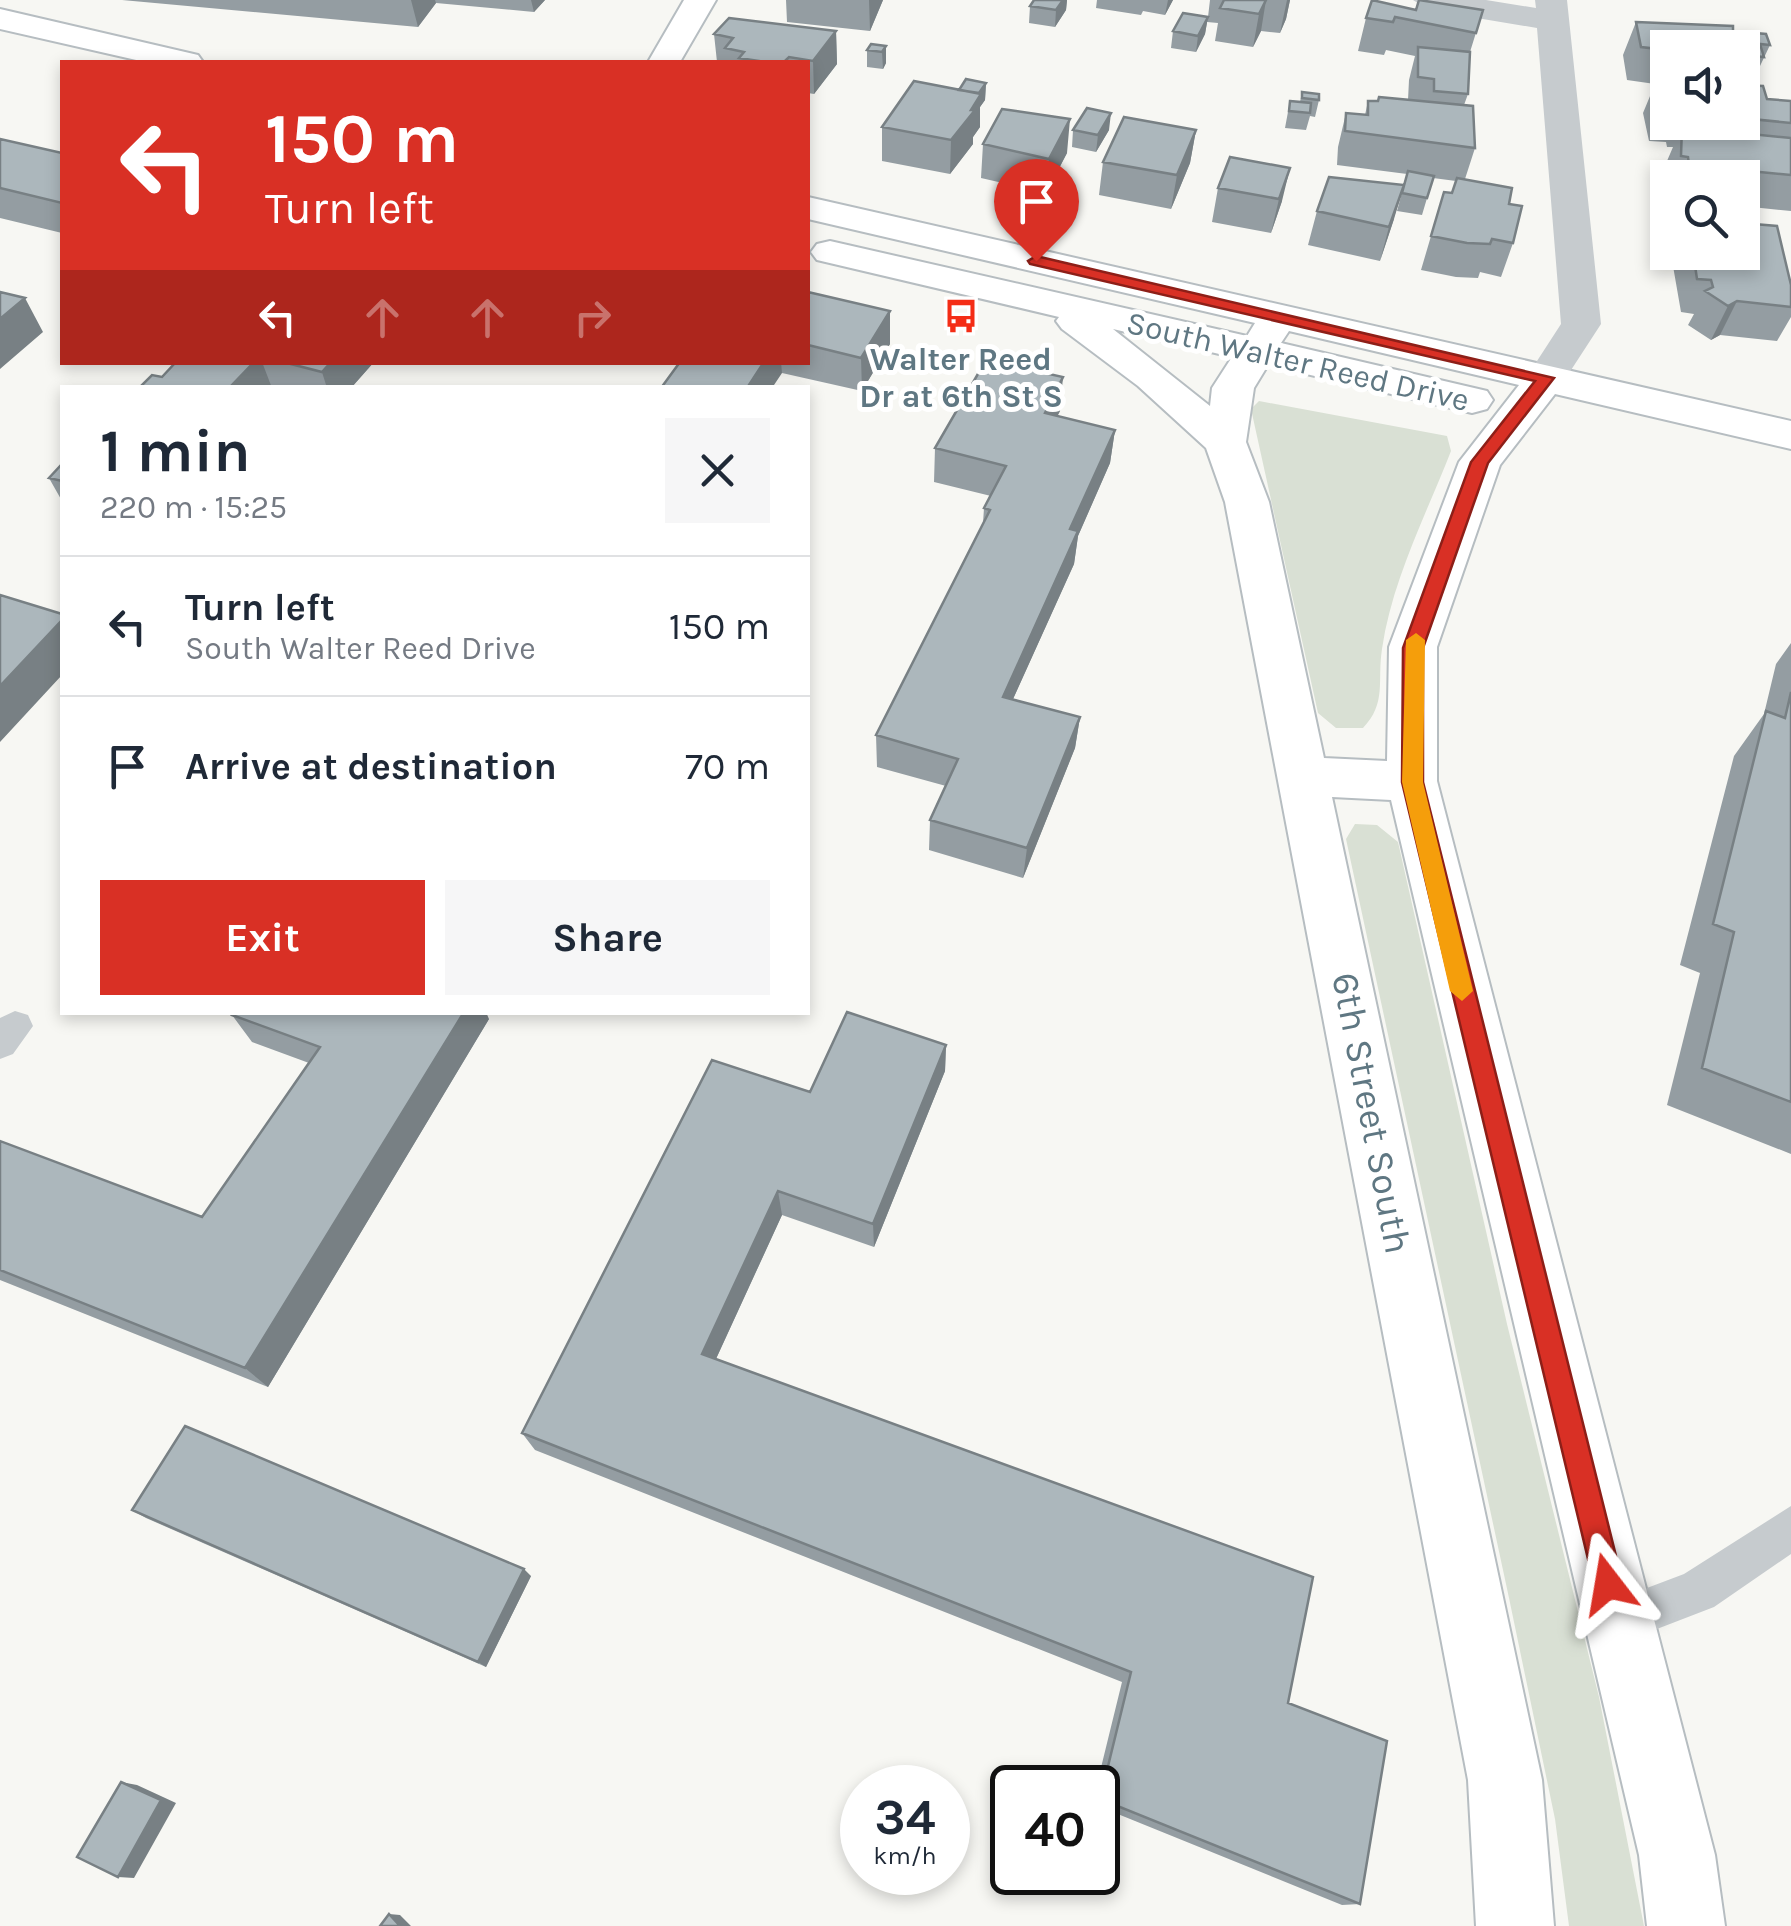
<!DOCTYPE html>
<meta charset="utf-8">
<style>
:root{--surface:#fff;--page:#f6f6f7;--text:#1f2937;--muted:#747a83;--line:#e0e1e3;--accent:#d93025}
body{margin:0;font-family:Karla,sans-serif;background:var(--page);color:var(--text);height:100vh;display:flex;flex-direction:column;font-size:38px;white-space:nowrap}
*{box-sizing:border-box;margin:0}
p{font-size:32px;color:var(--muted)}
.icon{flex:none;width:55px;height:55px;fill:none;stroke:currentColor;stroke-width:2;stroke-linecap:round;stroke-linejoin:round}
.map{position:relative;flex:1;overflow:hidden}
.details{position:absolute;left:60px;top:385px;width:750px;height:630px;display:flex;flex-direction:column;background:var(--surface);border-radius:0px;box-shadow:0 5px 15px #0003}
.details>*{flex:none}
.guide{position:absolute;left:60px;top:60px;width:750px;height:305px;border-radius:0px;box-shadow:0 5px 15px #0003;background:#d93025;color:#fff;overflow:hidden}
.fabs{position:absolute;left:1650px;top:30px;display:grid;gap:20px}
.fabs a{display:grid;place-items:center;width:110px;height:110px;border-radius:0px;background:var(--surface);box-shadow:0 5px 15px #0003;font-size:50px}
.speed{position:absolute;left:840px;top:1765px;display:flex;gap:20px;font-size:50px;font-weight:700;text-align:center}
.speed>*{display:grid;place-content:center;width:130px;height:130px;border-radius:50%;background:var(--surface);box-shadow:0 5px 15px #0003;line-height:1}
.speed small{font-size:25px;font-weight:400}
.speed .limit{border:5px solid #111;border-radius:15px;background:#fff;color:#111}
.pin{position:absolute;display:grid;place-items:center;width:85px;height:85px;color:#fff;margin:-102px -42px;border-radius:50% 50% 50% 0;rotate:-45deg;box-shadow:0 0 10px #0007}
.pin .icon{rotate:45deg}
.me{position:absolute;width:110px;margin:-55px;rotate:346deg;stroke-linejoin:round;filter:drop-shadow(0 0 8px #0008)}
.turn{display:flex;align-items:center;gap:35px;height:210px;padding:0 40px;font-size:45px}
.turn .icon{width:130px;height:130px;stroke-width:2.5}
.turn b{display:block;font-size:70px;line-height:85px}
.lanes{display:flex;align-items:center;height:95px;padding:0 40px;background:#0003;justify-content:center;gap:50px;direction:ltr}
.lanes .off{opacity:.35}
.round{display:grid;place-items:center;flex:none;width:105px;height:105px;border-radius:0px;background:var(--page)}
.overview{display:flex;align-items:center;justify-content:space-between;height:170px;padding:0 40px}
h1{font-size:60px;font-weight:700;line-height:75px}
.action{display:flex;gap:20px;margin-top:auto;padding:20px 40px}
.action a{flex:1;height:115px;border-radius:0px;background:var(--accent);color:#fff;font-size:40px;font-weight:700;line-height:115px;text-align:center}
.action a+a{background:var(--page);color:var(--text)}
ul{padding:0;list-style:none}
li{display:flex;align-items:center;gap:30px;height:140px;padding:0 40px;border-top:2px solid var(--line)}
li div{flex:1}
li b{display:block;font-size:38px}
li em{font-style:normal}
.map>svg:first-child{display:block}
.green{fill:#d9e0d4}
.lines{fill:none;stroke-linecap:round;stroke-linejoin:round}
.secondary-casing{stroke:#b6bdc1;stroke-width:4}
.lane{fill:#c6cbce;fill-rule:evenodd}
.street{fill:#c6cbce;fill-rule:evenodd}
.secondary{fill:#fff;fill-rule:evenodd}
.wall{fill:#949da2;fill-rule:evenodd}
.shaded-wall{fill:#788084}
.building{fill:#acb7bc;stroke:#788084;stroke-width:2.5}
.route{fill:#d93025;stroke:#8d1f18;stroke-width:2.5}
.slow{fill:#f59e0b}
.labels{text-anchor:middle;stroke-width:10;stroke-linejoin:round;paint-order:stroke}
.far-poi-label{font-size:32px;font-weight:bold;fill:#5f7782;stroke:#fff}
.far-street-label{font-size:32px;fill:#5f7782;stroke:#fff}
.street-label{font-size:38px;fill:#5f7782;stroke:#fff}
</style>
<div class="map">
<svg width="1791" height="1926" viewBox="0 0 1791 1926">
<rect width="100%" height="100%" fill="#f7f7f3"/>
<path class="green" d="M 1259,401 L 1447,436 L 1451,451 C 1426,515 1392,580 1382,649 C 1377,681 1387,703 1363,728 L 1336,728 L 1318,713 L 1251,409 Z
M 1355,824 L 1377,825 L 1398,842 L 1507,1324 L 1599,1697 L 1644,1926 L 1569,1926 L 1555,1819 L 1509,1598 L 1346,839 Z"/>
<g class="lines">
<g class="secondary-casing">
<path id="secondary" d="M 684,0 L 716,0 L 680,62 L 648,62 Z
M 0,9 L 198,55 L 203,62 L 145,62 L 0,29 Z
M 808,197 L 1791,421 L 1791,449 L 1555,394 L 1500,465 L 1437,647 L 1437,781 L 1715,1855 L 1725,1926 L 1647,1926 L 1639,1855 L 1391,800 L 1332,797 L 1542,1780 L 1554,1926 L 1476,1926 L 1468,1780 L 1225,502 L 1206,448 L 1138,386 L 1062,329 L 1056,321 L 1059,317 L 817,260 L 811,252 L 817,244 L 830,241 L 1247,336 L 1255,323 L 808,219 ZM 1113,329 L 1232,357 L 1212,388 L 1210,406 ZM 1289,331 L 1519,385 L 1459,462 L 1389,647 L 1387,761 L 1324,758 L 1269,502 L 1246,442 L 1254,388 L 1268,365 L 1472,413 L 1487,409 L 1493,400 L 1487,391 L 1281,343 Z"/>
</g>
<path class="lane" d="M 15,1011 L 28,1015 L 33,1026 L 13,1054 L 0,1059 L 0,1018 Z
M 1791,1506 L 1791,1554 L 1714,1607 L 1618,1644 L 1602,1637 L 1595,1621 L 1602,1605 L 1684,1574 Z"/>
<path class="street" d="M 1413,0 L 1486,0 L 1536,8 L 1535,0 L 1567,0 L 1601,324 L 1560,387 L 1546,391 L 1532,387 L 1526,378 L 1561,324 L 1537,28 L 1429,10 Z"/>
<use href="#secondary" class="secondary"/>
</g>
<path class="wall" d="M 122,0 L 545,0 L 534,12 L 436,3 L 418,27 Z
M 786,0 L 883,0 L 870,31 L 787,22 Z
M 1034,0 L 1067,0 L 1066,10 L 1055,27 L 1029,23 L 1030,6 Z
M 1097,0 L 1173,0 L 1165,15 L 1143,11 L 1141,15 L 1096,8 Z
M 1210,0 L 1290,0 L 1286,19 L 1280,33 L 1261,31 L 1253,47 L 1215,41 L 1218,23 L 1207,22 L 1205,34 L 1196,52 L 1171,48 L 1173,31 L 1208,17 Z
M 1416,10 L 1483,10 L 1470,52 L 1468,94 L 1464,105 L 1475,148 L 1465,179 L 1509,204 L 1513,243 L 1501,277 L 1480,272 L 1478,278 L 1456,277 L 1421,270 L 1444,192 L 1452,193 L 1456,181 L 1433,178 L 1422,215 L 1397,211 L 1407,174 L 1337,165 L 1338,147 L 1346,113 L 1365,115 L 1368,101 L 1408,100 L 1409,80 L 1415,56 L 1386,50 L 1384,55 L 1358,51 L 1366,18 Z
M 1636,22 L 1733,31 L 1770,45 L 1751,85 L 1767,99 L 1791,101 L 1791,211 L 1742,206 L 1742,178 L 1668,178 L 1666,190 L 1667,161 L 1673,147 L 1667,147 L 1666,142 L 1649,141 L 1643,113 L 1655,84 L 1627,80 L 1623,55 ZM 1668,48 L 1742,48 L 1742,122 L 1668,122 Z
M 797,26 L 836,31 L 837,64 L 814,94 L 808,93 L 808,62 L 717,62 L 714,34 Z
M 886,46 L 886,63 L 883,69 L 867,67 L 867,50 Z
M 986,83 L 985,100 L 980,107 L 980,127 L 973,137 L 973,144 L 950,174 L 882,161 L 882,127 L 959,90 Z
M 1302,92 L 1319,100 L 1315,117 L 1310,116 L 1306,130 L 1285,128 L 1290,101 L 1300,102 Z
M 1073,130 L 1109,130 L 1096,152 L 1072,147 Z
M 1196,130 L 1190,163 L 1171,209 L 1099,195 L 1103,162 Z
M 0,139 L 62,153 L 62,233 L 0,218 Z
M 983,144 L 1067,153 L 1046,193 L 981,178 Z
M 1230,157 L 1282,201 L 1271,233 L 1212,222 L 1218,188 Z
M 1317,211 L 1394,219 L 1380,261 L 1308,245 Z
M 1679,252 L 1742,252 L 1791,285 L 1791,317 L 1777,341 L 1720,335 L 1711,340 L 1688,325 L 1694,314 L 1681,312 L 1673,266 Z
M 808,292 L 890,344 L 862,391 L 782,373 L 680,362 L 808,362 Z
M 176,362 L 374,362 L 351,388 L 139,388 L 162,377 Z
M 1060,411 L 1057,416 L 1115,430 L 1110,463 L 1078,536 L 1074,564 L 1013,699 L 1080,717 L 1075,748 L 1023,878 L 929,850 L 930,820 L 946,786 L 877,767 L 876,735 L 983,523 L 984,508 L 991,496 L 934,482 L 935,448 Z
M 62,464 L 62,501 L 49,478 Z
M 1791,643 L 1791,1154 L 1667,1105 L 1700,973 L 1680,965 L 1734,756 L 1764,714 L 1776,664 Z
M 232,1015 L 489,1019 L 268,1387 L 0,1280 L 0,1141 L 202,1217 L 309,1063 L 252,1042 Z
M 946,1045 L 945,1071 L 874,1247 L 782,1215 L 716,1359 L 1288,1703 L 1360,1904 L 1342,1905 L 1098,1806 L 1096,1788 L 1122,1682 L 535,1450 L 522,1433 L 810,1092 Z
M 132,1510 L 531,1576 L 486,1667 L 146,1518 Z"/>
<path class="shaded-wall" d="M 411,0 L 435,0 L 436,3 L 418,27 Z
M 531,0 L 545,0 L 534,12 Z
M 869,0 L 883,0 L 870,31 Z
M 1063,0 L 1067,0 L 1066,10 L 1055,27 L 1056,10 Z
M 1168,0 L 1173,0 L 1165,15 Z
M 1266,0 L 1261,31 L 1253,47 L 1259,14 Z
M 1287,0 L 1290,0 L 1286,19 L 1280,33 Z
M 1208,17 L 1205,34 L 1196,52 L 1198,36 Z
M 836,31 L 837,64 L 814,94 L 813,61 Z
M 886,46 L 886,63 L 883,69 L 882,52 Z
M 986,83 L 985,100 L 980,107 L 980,127 L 973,137 L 973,144 L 950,174 L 951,140 Z
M 1111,113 L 1109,130 L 1096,152 L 1098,135 Z
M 1070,119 L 1067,153 L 1046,193 L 1049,159 Z
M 1196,130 L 1190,163 L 1171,209 L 1177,175 Z
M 1290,168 L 1282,201 L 1271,233 L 1279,199 Z
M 1404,185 L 1394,219 L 1380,261 L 1389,227 Z
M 25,298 L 43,332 L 0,369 L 0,319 Z
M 1737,301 L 1720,335 L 1711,340 L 1728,306 Z
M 890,311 L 890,344 L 862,391 L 861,358 Z
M 254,362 L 262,362 L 272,388 L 229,388 Z
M 331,362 L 374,362 L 351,388 L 327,388 L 322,372 Z
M 764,362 L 781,362 L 782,373 L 772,388 L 747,388 Z
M 1063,377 L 1060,411 L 1042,447 L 1045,413 Z
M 1115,430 L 1110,463 L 1078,536 L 1074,564 L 1000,728 L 1003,697 L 1070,529 Z
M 62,620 L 62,675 L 0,742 L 0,686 Z
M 1080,717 L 1075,748 L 1023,878 L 1027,848 Z
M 464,1012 L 486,1012 L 489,1019 L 268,1387 L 245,1368 Z
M 946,1045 L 945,1071 L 874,1247 L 873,1224 Z
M 778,1191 L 782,1215 L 709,1374 L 702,1354 Z
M 524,1569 L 531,1576 L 486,1667 L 478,1662 Z
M 121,1782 L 137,1785 L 176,1803 L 134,1878 L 118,1877 Z
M 389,1914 L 400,1915 L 411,1926 L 400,1926 Z"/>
<path class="building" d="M 1034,0 L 1063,0 L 1056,10 L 1030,6 Z
M 1224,0 L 1266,0 L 1259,14 L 1220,8 Z
M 1372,0 L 1416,10 L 1419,0 L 1483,10 L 1476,33 L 1395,17 L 1393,22 L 1366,18 Z
M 1183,13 L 1208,17 L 1198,36 L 1173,31 Z
M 729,18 L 836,31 L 813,61 L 789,57 L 784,62 L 765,62 L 739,58 L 744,52 L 725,48 L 733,38 L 714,34 Z
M 1636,22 L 1733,26 L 1733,31 L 1766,34 L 1770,45 L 1760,44 L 1764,57 L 1742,55 L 1742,48 L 1668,48 L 1668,50 L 1641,47 Z
M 871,44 L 886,46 L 882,52 L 867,50 Z
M 1418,47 L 1470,52 L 1468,94 L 1434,91 L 1434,79 L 1418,77 Z
M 966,79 L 986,83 L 979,93 L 959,90 Z
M 1657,80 L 1668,80 L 1668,108 L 1663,107 Z
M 914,81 L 981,94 L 971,110 L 975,110 L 951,140 L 882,127 Z
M 1742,85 L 1763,86 L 1767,99 L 1791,101 L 1791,123 L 1742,118 Z
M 1302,92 L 1319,94 L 1319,100 L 1302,98 Z
M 1379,97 L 1473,106 L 1475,148 L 1345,131 L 1346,113 L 1368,115 L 1368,101 L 1378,101 Z
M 1290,101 L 1311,103 L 1310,113 L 1289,111 Z
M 1087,108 L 1111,113 L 1098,135 L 1073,130 Z
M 1002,109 L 1070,119 L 1049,159 L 983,144 Z
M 1124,117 L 1196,130 L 1177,175 L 1103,162 Z
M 1682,127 L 1791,138 L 1791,175 L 1689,165 L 1688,157 L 1681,156 Z
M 0,139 L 62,153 L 62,203 L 0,188 Z
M 1230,157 L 1290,168 L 1279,199 L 1218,188 Z
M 1408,171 L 1434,176 L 1427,198 L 1402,193 Z
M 1329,177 L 1404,185 L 1389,227 L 1317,211 Z
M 1457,178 L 1512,188 L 1509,204 L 1522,206 L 1513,243 L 1492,239 L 1490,244 L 1467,243 L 1431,236 L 1444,192 L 1452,193 Z
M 1742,223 L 1777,226 L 1791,285 L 1791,307 L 1737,301 L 1728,306 L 1705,291 L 1713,287 L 1711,280 L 1697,279 L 1693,252 L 1742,252 Z
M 0,292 L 25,298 L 0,319 Z
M 808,292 L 890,311 L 861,358 L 808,345 Z
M 986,360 L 1063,377 L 1045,413 L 1115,430 L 1070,529 L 1078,531 L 1003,697 L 1080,717 L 1027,848 L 930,820 L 958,759 L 876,735 L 990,510 L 984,508 L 1006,466 L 935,448 Z
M 176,362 L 254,362 L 229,388 L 139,388 L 152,375 L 162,377 Z
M 283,362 L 331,362 L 322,372 Z
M 680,362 L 764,362 L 747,388 L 661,388 Z
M 62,464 L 62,481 L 49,478 Z
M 0,595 L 62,614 L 62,620 L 0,686 Z
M 1791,692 L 1791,1102 L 1702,1068 L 1734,932 L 1713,924 L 1766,711 L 1785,718 Z
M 234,1012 L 464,1012 L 245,1368 L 0,1270 L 0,1141 L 202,1217 L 320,1047 L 232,1015 Z
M 847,1012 L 946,1045 L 873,1224 L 778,1191 L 702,1354 L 1313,1577 L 1288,1703 L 1387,1741 L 1360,1904 L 1100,1799 L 1131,1672 L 522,1433 L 712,1060 L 810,1092 Z
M 185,1426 L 524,1569 L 478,1662 L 132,1510 Z
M 121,1782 L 161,1800 L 118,1877 L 77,1857 Z
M 389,1914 L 400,1926 L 380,1926 Z"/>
<path class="route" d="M 1036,256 L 1554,378 L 1488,463 L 1423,648 L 1423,782 L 1623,1584 L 1618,1594 L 1608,1598 L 1598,1594 L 1594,1584 L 1402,782 L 1403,648 L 1471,462 L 1535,381 L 1030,264 L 1028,261 Z"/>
<path class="slow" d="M 1416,633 L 1425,640 L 1423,782 L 1473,991 L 1462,1001 L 1450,991 L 1402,782 L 1406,640 Z"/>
<defs>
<g id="bus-bare" transform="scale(2.7)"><path d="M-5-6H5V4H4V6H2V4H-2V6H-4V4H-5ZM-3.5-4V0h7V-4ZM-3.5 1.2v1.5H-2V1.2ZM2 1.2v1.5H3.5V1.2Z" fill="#f42d16" stroke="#fff" stroke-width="2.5" paint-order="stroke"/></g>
</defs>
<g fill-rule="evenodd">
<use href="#bus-bare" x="961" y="316"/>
</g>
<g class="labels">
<g class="far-poi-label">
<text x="961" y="370">Walter Reed<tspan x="961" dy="37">Dr at 6th St S</tspan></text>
</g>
<g class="far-street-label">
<text transform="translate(1298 361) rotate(13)" y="11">South Walter Reed Drive</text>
</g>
<g class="street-label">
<text transform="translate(1372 1113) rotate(79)" y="13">6th Street South</text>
</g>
</g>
</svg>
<div class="fabs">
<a><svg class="icon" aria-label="sound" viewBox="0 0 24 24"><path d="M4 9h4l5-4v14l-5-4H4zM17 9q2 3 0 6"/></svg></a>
<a><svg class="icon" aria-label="search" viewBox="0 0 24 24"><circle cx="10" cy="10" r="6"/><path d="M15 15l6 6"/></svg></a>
</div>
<div class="speed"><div>34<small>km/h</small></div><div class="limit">40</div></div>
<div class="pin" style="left:1036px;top:261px;background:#d93025"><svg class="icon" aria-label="arrive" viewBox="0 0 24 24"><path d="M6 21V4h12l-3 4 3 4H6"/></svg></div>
<svg class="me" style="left:1608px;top:1584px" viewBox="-20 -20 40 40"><path d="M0-17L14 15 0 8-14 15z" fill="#d93025" stroke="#fff" stroke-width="4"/></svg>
<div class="guide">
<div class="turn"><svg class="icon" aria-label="left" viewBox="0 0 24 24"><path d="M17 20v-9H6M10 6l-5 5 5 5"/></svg><div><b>150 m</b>Turn left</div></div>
<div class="lanes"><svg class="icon" aria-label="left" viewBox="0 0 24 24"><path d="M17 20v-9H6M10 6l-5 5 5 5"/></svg><svg class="icon off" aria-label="ahead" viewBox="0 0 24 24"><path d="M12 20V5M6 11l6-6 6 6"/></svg><svg class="icon off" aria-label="ahead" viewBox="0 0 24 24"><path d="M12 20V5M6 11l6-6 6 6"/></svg><svg class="icon off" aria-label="right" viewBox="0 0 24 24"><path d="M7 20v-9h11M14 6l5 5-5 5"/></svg></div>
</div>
<section class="details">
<div class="overview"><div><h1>1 min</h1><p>220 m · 15:25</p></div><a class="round"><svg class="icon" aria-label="close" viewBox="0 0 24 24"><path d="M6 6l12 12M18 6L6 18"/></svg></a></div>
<ul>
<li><svg class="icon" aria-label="left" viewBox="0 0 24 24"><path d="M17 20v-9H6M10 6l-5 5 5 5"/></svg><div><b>Turn left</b><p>South Walter Reed Drive</p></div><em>150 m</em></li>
<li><svg class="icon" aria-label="arrive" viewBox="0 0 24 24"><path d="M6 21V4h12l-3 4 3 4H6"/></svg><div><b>Arrive at destination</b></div><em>70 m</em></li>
</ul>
<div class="action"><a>Exit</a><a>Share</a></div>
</section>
</div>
